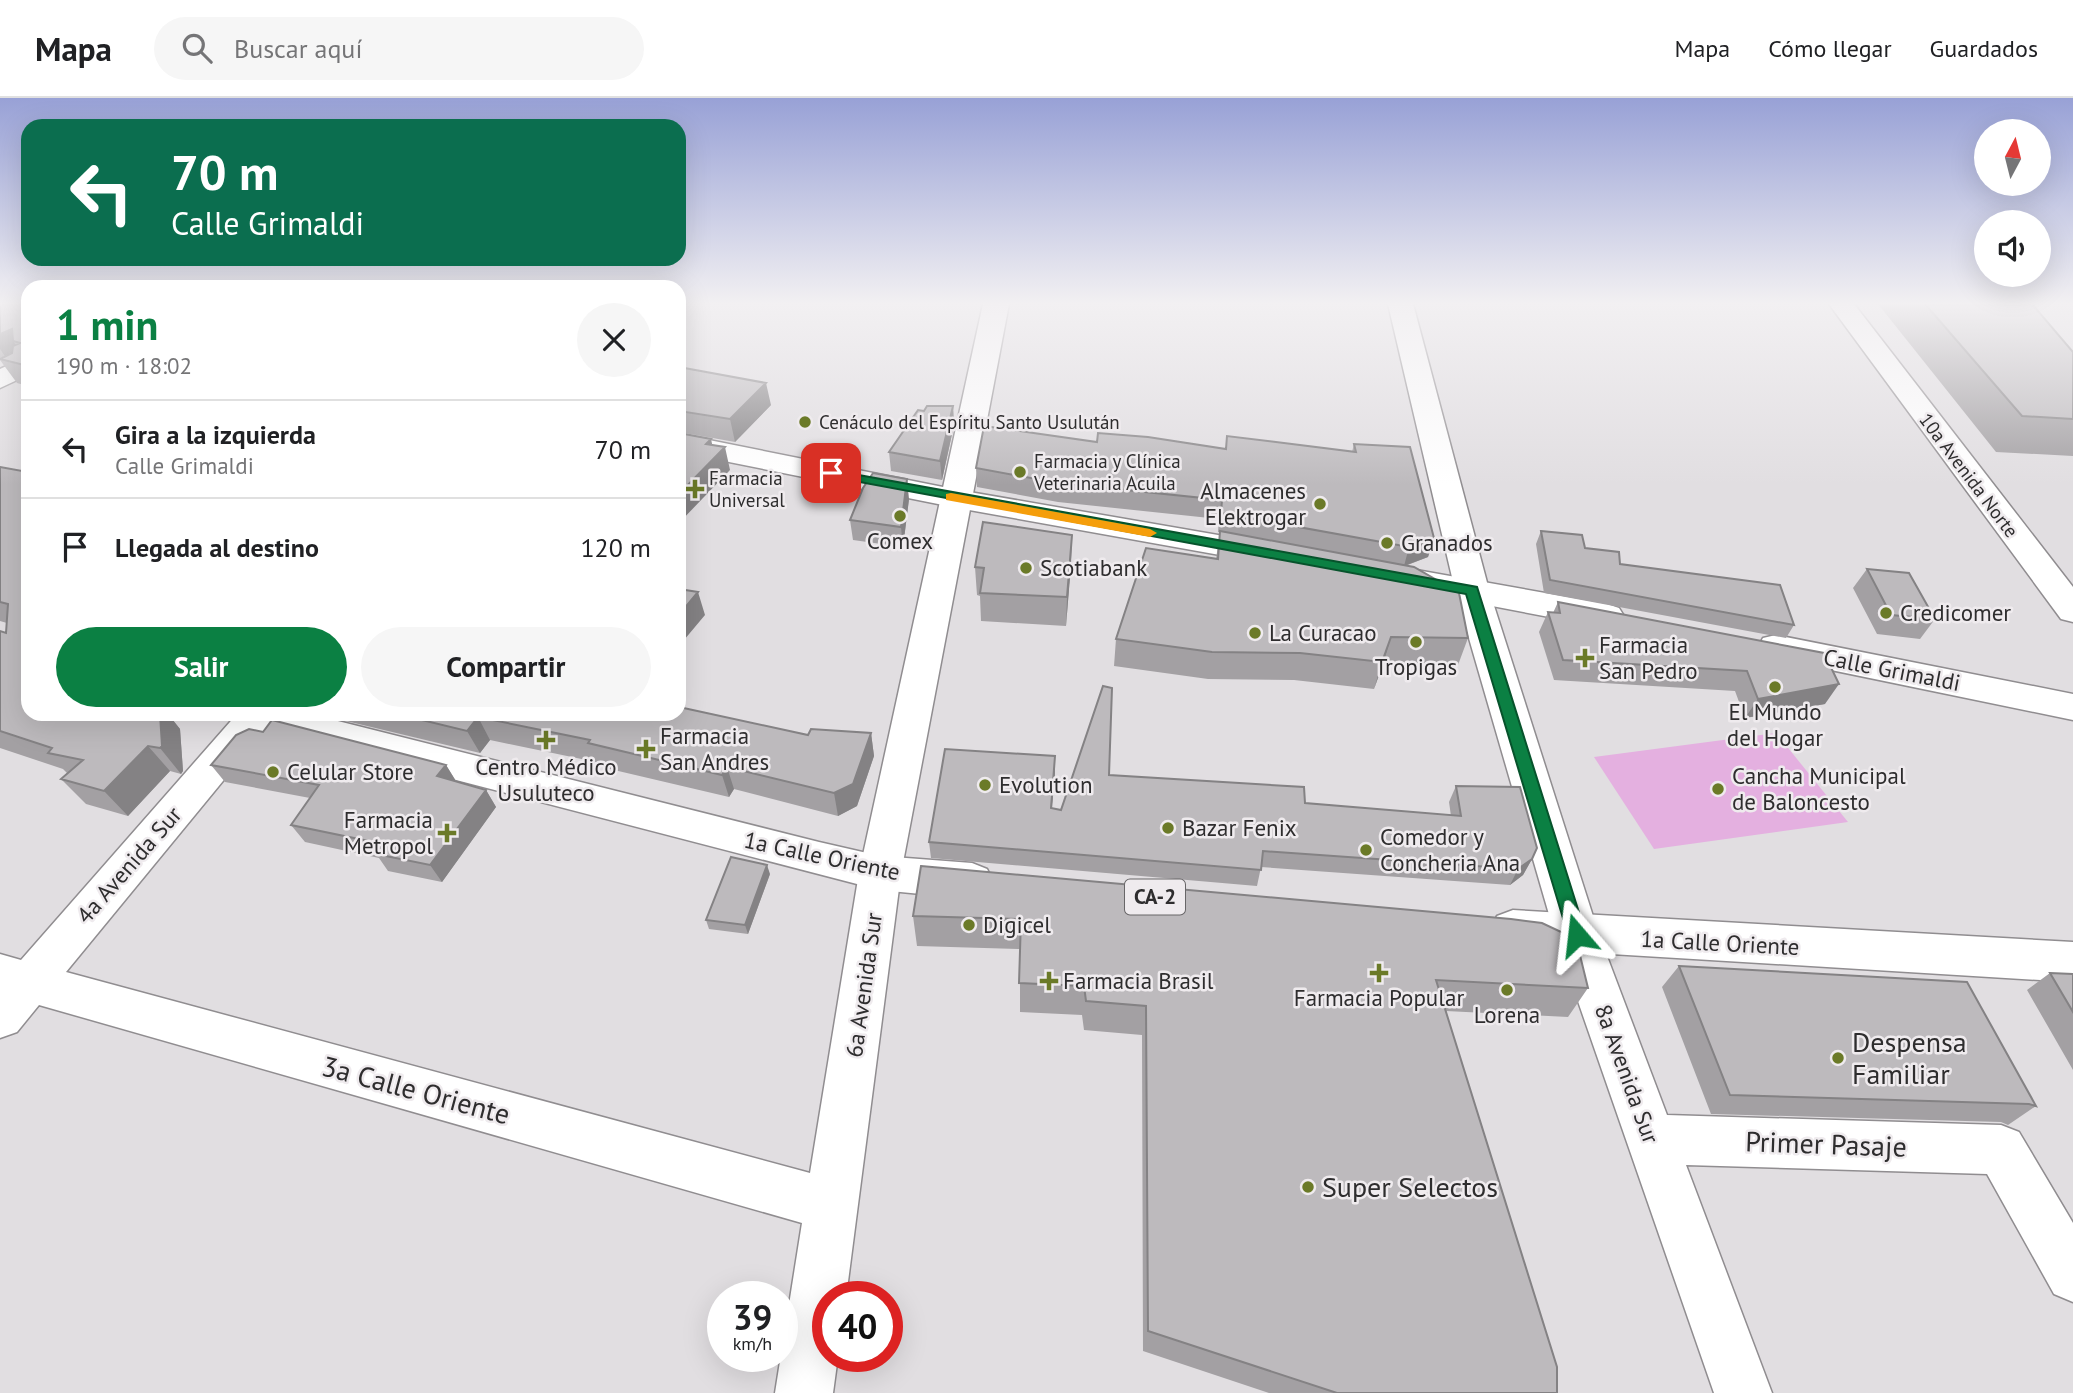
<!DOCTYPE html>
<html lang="es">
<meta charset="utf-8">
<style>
:root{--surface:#fff;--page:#f6f6f6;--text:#202124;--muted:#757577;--line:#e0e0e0;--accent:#0b8043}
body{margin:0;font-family:"PT Sans",sans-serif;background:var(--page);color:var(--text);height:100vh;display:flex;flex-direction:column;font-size:26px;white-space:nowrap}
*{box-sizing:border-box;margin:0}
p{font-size:23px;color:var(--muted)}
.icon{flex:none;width:38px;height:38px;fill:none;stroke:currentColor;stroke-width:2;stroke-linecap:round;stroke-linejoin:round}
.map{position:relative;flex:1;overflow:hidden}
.drawer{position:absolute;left:21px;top:182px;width:665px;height:441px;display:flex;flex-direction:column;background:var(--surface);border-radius:21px;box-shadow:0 7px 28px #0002}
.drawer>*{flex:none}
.top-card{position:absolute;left:21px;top:21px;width:665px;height:147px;border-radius:21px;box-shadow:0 7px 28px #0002;background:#0b6e4f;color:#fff;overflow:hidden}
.needle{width:46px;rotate:7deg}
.fabs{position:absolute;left:1974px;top:21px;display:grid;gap:14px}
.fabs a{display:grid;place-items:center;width:77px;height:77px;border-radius:50%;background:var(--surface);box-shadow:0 7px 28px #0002;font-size:35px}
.speed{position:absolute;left:707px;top:1183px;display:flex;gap:14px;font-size:35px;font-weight:700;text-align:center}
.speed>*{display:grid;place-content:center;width:91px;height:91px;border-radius:50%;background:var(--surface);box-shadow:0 7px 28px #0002;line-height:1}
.speed small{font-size:18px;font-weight:400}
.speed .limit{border:10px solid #d22;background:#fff;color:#111}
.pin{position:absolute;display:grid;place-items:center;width:60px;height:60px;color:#fff;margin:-30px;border-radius:14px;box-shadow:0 4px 10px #0006}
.me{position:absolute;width:77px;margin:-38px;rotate:343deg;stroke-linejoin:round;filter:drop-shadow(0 0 5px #0008)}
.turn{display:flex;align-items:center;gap:24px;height:147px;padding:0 35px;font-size:32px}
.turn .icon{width:91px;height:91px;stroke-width:2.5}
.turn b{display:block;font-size:49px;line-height:60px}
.round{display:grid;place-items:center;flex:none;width:74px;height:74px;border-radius:37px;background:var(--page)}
.summary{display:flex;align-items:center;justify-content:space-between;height:119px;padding:0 35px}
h1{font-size:42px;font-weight:700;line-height:52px;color:var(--accent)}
.action{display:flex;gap:14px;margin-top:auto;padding:14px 35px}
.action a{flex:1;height:80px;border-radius:42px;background:var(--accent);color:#fff;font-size:28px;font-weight:700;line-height:80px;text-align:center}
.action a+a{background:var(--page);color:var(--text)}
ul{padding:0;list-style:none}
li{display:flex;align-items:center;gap:21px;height:98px;padding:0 35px;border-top:2px solid var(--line)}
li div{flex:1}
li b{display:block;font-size:26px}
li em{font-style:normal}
header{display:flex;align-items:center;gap:42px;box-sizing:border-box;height:98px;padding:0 35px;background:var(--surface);border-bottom:2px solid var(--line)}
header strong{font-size:33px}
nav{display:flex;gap:38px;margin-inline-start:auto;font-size:24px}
.search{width:490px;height:63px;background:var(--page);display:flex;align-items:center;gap:18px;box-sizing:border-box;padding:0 24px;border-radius:38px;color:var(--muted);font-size:26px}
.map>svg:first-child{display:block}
.green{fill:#e4b0e0}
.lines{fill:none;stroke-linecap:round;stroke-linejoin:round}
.minor-casing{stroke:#908d90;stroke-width:3}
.major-casing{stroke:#908d90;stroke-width:3}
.minor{fill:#fff;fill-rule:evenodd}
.major{fill:#fff;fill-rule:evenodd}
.wall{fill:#a3a0a3}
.shaded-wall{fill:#848284}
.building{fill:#bdbabd;stroke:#848284;stroke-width:2}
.route{fill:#0b8043;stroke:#07532c;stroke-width:2}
.slow{fill:#f59e0b}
.poi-dot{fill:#6b7a28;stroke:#efebee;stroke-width:2.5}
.labels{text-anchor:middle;stroke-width:5;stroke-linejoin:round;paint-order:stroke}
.far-poi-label{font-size:19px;fill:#2e2d2e;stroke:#efebee;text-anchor:start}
.far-street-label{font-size:19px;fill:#2e2d2e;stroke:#efebee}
.shield{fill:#efebee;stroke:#686668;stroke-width:2}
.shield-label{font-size:21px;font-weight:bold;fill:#2e2d2e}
.poi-label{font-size:23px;fill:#2e2d2e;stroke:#efebee;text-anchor:start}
.street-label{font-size:23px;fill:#2e2d2e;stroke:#efebee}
.near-poi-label{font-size:28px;fill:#2e2d2e;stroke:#efebee;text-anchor:start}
.near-street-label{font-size:28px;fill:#2e2d2e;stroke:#efebee}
</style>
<header>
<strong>Mapa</strong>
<div class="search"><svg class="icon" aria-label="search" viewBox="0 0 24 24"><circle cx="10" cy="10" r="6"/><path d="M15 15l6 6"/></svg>Buscar aquí</div>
<nav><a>Mapa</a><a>Cómo llegar</a><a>Guardados</a></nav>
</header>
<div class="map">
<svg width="2073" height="1295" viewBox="0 0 2073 1295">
<rect width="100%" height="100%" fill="#e1dee1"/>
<path class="green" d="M 1776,635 L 1848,724 L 1654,751 L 1594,659 Z"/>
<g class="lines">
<g class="minor-casing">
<path id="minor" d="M 983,206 L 1009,206 L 901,775 L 846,1199 L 828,1199 L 828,1258 L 838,1258 L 833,1295 L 775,1295 L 802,1125 L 39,907 L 17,934 L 0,940 L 0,856 L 21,862 L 237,616 L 278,616 L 66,874 L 810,1075 L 859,775 Z
M 1388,206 L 1413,206 L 1489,492 L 1599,837 L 1667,1017 L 2001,1027 L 2019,1034 L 2073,1125 L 2073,1204 L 2054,1196 L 1987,1076 L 1686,1067 L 1772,1295 L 1714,1295 L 1555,837 L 1455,492 Z
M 1829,206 L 1854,206 L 2073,489 L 2073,524 L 2061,521 Z
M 28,258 L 28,277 L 0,290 L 0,271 Z"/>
</g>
<g class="major-casing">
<path id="major" d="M 679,336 L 958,392 L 1270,446 L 1282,449 L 1286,456 L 1282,463 L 1270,466 L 958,410 L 679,354 Z
M 1394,468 L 1607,506 L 1619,510 L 1624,518 L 1619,526 L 1607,530 L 1382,487 L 1377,479 L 1382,471 Z
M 1776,537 L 2073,596 L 2073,622 L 1763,558 L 1758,549 L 1763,540 Z
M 237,616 L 310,616 L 819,744 L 880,758 L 972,765 L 987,771 L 993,783 L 987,795 L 972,801 L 880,792 L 256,630 L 243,626 Z
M 1513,812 L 2073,844 L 2073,884 L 1513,850 L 1497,844 L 1491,831 L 1497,818 Z"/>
</g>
<use href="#minor" class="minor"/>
<use href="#major" class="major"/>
</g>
<path class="wall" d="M 0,206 L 28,206 L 28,288 L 17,285 L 0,262 Z
M 1878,206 L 2032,206 L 2073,254 L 2073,358 L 1996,354 Z
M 679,269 L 771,307 L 735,344 L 679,334 Z
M 953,308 L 954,327 L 942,382 L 891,373 L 889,354 L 924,313 Z
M 1227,338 L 1352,354 L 1354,346 L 1434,440 L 1428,459 L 1405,468 L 1468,540 L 1458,567 L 1383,566 L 1374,591 L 1294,582 L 1208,581 L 1114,568 L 1116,541 L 1216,461 L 1220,434 L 1218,434 L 1219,421 L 1058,404 L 977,389 L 976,370 L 1097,344 L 1226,351 Z
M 0,369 L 28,616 L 168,616 L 180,631 L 183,673 L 181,676 L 170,673 L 128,718 L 86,706 L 61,681 L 67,675 L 63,671 L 0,650 L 0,533 L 6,535 L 7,525 L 0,523 Z
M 909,401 L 903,449 L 853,442 L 850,422 Z
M 1541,433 L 1620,466 L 1794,527 L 1786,540 L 1544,495 L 1536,446 Z
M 1071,466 L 1066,528 L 981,523 L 980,498 L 977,497 L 975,469 Z
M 1867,471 L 1935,521 L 1920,541 L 1877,536 L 1853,490 Z
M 1558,504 L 1824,555 L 1825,606 L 1745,620 L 1735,593 L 1554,582 L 1539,534 L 1548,514 L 1553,515 Z
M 317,616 L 679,616 L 808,637 L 871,635 L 874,658 L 857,708 L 838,718 L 734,691 L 729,699 L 597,668 L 596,664 L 490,642 L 480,655 Z
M 263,634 L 446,667 L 456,683 L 486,692 L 496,709 L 442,784 L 388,773 L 379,760 L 305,744 L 291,727 L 310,700 L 225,684 L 211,667 Z
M 1055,674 L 1052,711 L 1061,712 L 1109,677 L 1305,705 L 1451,718 L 1449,704 L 1456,688 L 1532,761 L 1523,777 L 1510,787 L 1261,769 L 1257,788 L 931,760 L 929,744 Z
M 921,768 L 1588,890 L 1568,919 L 1446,913 L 1557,1295 L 1269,1295 L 1143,1253 L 1142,937 L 1084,932 L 1082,917 L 1020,914 L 1020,851 L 917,848 L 913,818 Z
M 770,776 L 748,836 L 709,831 L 706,822 Z
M 1679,868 L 2036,1008 L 2008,1027 L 2001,1024 L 1711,1016 L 1662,889 Z
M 2050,875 L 2073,876 L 2073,972 L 2027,892 Z"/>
<path class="shaded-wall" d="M 12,231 L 20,245 L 13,243 L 24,258 L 9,264 L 0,251 L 0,236 Z
M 766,285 L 771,307 L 735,344 L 730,321 Z
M 953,308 L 954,327 L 942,382 L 940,363 Z
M 711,341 L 715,359 L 725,349 L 730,372 L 679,425 L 679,396 L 706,346 Z
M 907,381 L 909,401 L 903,449 L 901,429 Z
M 1072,437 L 1071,466 L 1066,528 L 1067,499 Z
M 1434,440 L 1428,459 L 1404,468 L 1409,449 Z
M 698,494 L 705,517 L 679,548 L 679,517 Z
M 1391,539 L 1383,566 L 1374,591 L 1382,564 Z
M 1839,586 L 1825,606 L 1745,620 L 1758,601 Z
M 160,616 L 168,616 L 180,631 L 183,673 L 181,676 L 160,650 Z
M 478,619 L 490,642 L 480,655 L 467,633 Z
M 871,635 L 874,658 L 857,708 L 838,718 L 834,695 Z
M 148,648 L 170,673 L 128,718 L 104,693 Z
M 1055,658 L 1055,674 L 1050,727 L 1051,710 Z
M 446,667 L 457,685 L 437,678 Z
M 727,669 L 734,691 L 729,699 L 722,677 Z
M 486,692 L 496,709 L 442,784 L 430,767 Z
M 1532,761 L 1523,777 L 1510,787 L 1518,771 Z
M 767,767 L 770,776 L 748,836 L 745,827 Z"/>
<path class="building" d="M 0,206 L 28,206 L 28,268 L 0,261 L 12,255 L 13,248 L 20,245 L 13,243 L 12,231 L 0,236 Z
M 1925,206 L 2032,206 L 2073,254 L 2073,321 L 2022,318 Z
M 679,269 L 766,285 L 730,321 L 679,313 Z
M 927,308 L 953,308 L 940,363 L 889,354 L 918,312 L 924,313 Z
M 984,328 L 1097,344 L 1098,335 L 1148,339 L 1226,351 L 1227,338 L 1356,354 L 1354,346 L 1410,349 L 1434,440 L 1409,449 L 1221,415 L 1222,402 L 1058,385 L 976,370 Z
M 679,335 L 711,341 L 706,346 L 725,349 L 679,396 Z
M 0,369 L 28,374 L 28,616 L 160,616 L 162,648 L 160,650 L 148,648 L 104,693 L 61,681 L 83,662 L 48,655 L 52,650 L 0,633 L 0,533 L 6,535 L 8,506 L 0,504 Z
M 873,375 L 907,381 L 901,429 L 850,422 L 863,390 Z
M 983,424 L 1072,437 L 1067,499 L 980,495 L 984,470 L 975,469 Z
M 1220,433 L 1414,469 L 1459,495 L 1468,540 L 1391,539 L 1382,564 L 1300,555 L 1212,554 L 1116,541 L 1146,450 L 1218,461 Z
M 1541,433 L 1582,437 L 1585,450 L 1619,454 L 1620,466 L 1780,487 L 1794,527 L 1550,482 Z
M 1867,471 L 1909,475 L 1935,521 L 1891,517 Z
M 679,491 L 698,494 L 679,517 Z
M 1558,504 L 1824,555 L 1839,586 L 1758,601 L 1747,573 L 1563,562 L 1548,514 L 1560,515 Z
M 1103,588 L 1112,590 L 1109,677 L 1304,689 L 1305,705 L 1461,718 L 1456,688 L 1520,689 L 1537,750 L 1532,761 L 1518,771 L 1263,753 L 1261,772 L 929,744 L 945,651 L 1055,658 L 1051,710 L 1061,712 Z
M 679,609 L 808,637 L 811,631 L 871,635 L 853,686 L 834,695 L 727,669 L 722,677 L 588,645 L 590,642 L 478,619 L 467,633 L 397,616 L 679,616 Z
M 272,622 L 446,667 L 437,678 L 486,692 L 430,767 L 376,756 L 383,746 L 291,727 L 319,687 L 211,667 L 236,637 L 249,631 L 263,634 Z
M 731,759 L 767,767 L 745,827 L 706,822 Z
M 921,768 L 1511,821 L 1542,825 L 1576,841 L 1588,890 L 1436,882 L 1557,1269 L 1557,1295 L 1337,1295 L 1148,1233 L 1146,908 L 1086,903 L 1084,888 L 1019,885 L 1021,821 L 913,818 Z
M 1679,868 L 1967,884 L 2036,1008 L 2029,1006 L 1730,997 Z
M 2050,875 L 2073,876 L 2073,914 Z"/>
<linearGradient id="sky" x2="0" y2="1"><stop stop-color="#98a1d6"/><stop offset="0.53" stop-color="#f2f0f2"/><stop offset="1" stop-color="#f2f0f2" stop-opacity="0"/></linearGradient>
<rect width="2073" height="387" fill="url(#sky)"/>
<path class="route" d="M 831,372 L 1477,489 L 1586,837 L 1584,843 L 1577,845 L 1571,843 L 1568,837 L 1466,496 L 827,378 L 827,373 Z"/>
<path class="slow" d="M 951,395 L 1150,431 L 1157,435 L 1150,439 L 946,402 L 946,396 Z"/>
<g class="poi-dot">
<circle cx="805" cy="324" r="7"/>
<circle cx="1020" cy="374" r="7"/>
<path d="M691.5 380.5h7v7h7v7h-7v7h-7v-7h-7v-7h7z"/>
<circle cx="1320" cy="406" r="7"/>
<circle cx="900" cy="418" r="7"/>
<circle cx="1387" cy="445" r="7"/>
<circle cx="1026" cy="470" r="7"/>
<circle cx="1886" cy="515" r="7"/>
<circle cx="1255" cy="535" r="7"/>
<circle cx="1416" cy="544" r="7"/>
<path d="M1581.5 549.5h7v7h7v7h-7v7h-7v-7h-7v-7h7z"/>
<circle cx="1775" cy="589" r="7"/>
<path d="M542.5 631.5h7v7h7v7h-7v7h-7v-7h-7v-7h7z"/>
<path d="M642.5 640.5h7v7h7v7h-7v7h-7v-7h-7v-7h7z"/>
<circle cx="273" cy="674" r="7"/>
<circle cx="985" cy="687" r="7"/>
<circle cx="1718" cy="691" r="7"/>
<circle cx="1168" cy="730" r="7"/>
<path d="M443.5 724.5h7v7h7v7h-7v7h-7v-7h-7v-7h7z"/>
<circle cx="1366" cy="752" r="7"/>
<circle cx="969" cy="827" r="7"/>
<path d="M1375.5 864.5h7v7h7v7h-7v7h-7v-7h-7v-7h7z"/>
<path d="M1045.5 872.5h7v7h7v7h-7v7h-7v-7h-7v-7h7z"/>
<circle cx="1507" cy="892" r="7"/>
<circle cx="1838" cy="960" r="7"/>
<circle cx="1308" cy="1089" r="7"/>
</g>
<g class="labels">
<g class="far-poi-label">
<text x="819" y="331">Cenáculo del Espíritu Santo Usulután</text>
<text x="1034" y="370">Farmacia y Clínica<tspan x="1034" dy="22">Veterinaria Acuila</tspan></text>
<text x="709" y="387">Farmacia<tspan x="709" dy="22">Universal</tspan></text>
</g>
<g class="far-street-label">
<text transform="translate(1969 377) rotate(53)" y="7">10a Avenida Norte</text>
</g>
<rect class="shield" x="1125" y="781.5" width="60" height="35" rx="5"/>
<g class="shield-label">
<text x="1155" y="806">CA-2</text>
</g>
<g class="poi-label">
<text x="1306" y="401" text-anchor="end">Almacenes<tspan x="1306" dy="26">Elektrogar</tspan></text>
<text x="900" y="451" text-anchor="middle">Comex</text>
<text x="1401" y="453">Granados</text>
<text x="1040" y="478">Scotiabank</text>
<text x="1900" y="523">Credicomer</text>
<text x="1269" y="543">La Curacao</text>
<text x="1599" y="555">Farmacia<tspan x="1599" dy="26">San Pedro</tspan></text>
<text x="1416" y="577" text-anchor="middle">Tropigas</text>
<text x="1775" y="622" text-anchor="middle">El Mundo<tspan x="1775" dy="26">del Hogar</tspan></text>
<text x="660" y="646">Farmacia<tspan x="660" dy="26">San Andres</tspan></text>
<text x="546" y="677" text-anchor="middle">Centro Médico<tspan x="546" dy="26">Usuluteco</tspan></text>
<text x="287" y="682">Celular Store</text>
<text x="1732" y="686">Cancha Municipal<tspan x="1732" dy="26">de Baloncesto</tspan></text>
<text x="999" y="695">Evolution</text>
<text x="433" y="730" text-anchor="end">Farmacia<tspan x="433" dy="26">Metropol</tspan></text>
<text x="1182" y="738">Bazar Fenix</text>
<text x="1380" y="747">Comedor y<tspan x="1380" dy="26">Concheria Ana</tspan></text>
<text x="983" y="835">Digicel</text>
<text x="1063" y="891">Farmacia Brasil</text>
<text x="1379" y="908" text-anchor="middle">Farmacia Popular</text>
<text x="1507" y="925" text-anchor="middle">Lorena</text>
</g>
<g class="street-label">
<text transform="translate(1892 572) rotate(11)" y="8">Calle Grimaldi</text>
<text transform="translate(822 758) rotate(12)" y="8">1a Calle Oriente</text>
<text transform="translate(129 767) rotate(-49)" y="8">4a Avenida Sur</text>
<text transform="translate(1720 845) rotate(3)" y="8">1a Calle Oriente</text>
<text transform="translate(864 887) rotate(-82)" y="8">6a Avenida Sur</text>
<text transform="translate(1627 976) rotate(70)" y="8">8a Avenida Sur</text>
</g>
<g class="near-poi-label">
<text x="1852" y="954">Despensa<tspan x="1852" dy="32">Familiar</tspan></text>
<text x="1322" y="1099">Super Selectos</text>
</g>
<g class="near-street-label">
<text transform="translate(416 992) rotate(15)" y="10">3a Calle Oriente</text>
<text transform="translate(1826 1046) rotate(2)" y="10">Primer Pasaje</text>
</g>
</g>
</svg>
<div class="fabs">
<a><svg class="needle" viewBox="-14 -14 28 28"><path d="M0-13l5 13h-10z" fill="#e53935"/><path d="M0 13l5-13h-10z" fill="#757577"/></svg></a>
<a><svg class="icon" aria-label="sound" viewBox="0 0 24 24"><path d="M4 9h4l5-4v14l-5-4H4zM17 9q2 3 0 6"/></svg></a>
</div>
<div class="speed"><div>39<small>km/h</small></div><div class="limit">40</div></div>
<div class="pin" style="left:831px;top:375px;background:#d93025"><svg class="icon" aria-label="arrive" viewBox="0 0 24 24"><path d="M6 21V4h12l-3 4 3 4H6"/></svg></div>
<svg class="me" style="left:1577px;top:837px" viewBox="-20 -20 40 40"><path d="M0-17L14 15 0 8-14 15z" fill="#0b8043" stroke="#fff" stroke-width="4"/></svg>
<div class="top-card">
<div class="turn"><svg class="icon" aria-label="left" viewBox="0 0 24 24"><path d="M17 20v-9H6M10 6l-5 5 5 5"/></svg><div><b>70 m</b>Calle Grimaldi</div></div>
</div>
<section class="drawer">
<div class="summary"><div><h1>1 min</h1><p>190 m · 18:02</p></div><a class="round"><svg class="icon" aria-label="close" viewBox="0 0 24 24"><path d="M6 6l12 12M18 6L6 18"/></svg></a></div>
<ul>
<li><svg class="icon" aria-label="left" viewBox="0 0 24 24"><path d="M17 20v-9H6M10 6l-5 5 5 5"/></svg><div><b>Gira a la izquierda</b><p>Calle Grimaldi</p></div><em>70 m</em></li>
<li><svg class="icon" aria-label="arrive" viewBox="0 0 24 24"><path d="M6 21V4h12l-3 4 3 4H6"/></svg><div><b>Llegada al destino</b></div><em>120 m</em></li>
</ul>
<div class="action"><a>Salir</a><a>Compartir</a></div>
</section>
</div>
